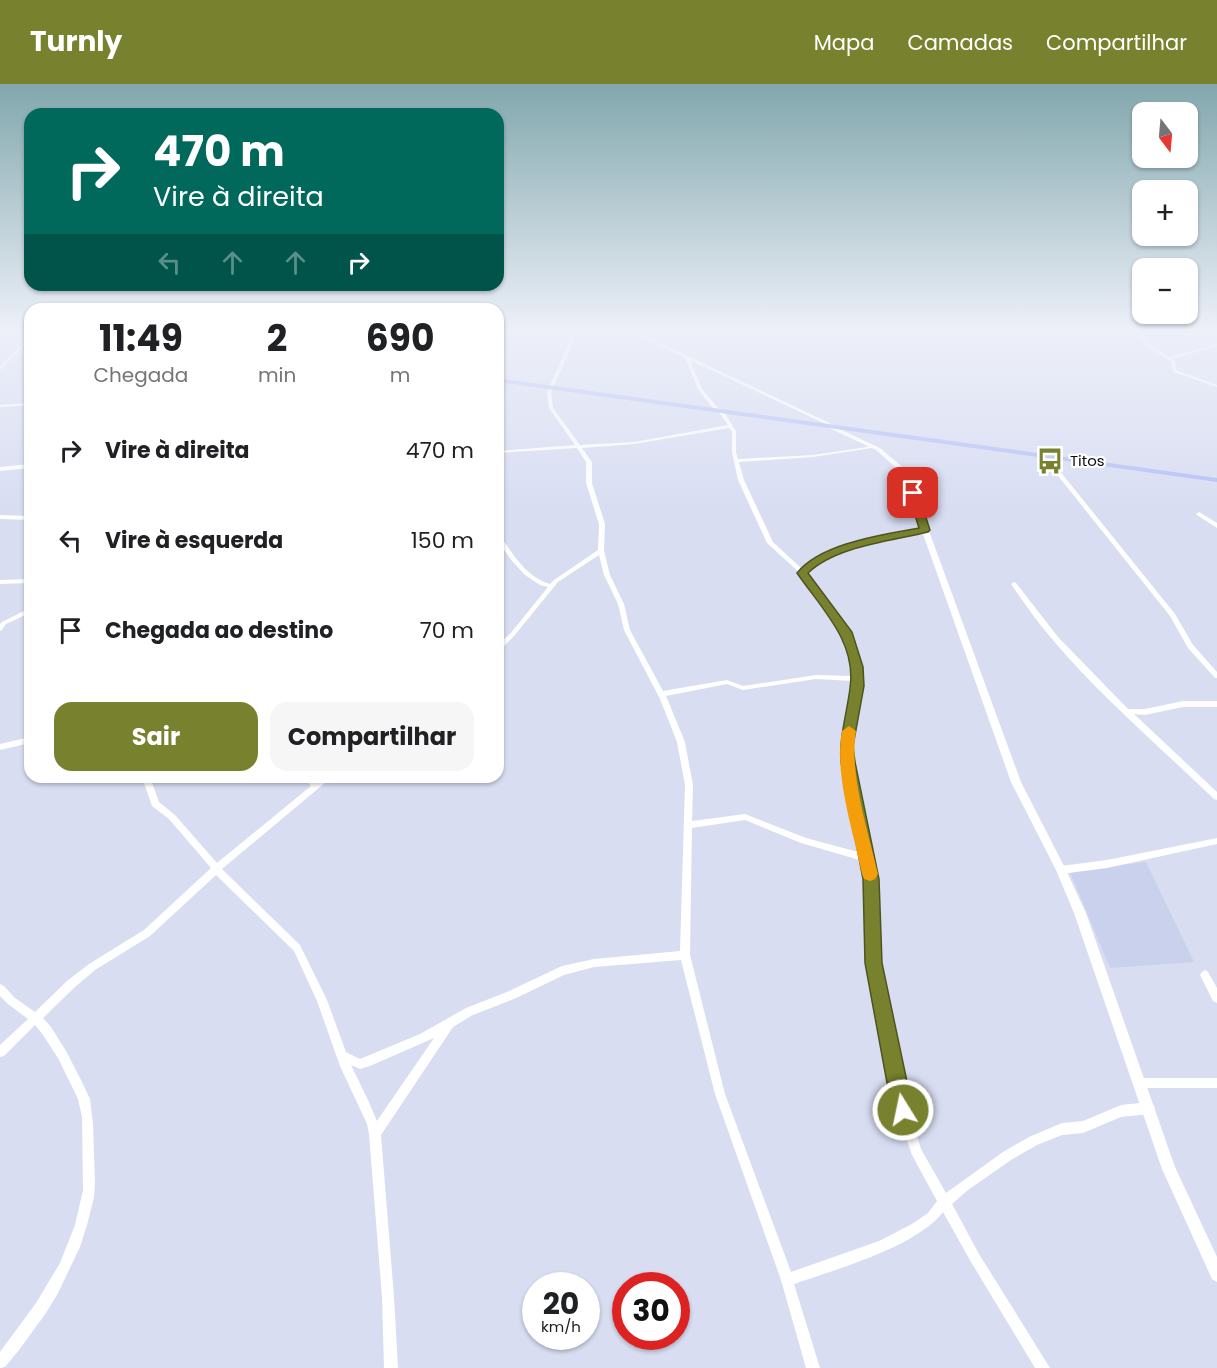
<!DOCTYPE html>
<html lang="pt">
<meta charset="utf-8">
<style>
:root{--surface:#fff;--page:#f6f6f6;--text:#202124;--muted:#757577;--accent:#78822e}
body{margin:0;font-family:Poppins,sans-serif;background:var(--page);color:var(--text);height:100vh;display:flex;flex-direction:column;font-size:22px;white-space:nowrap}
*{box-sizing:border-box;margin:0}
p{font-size:20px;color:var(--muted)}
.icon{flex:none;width:33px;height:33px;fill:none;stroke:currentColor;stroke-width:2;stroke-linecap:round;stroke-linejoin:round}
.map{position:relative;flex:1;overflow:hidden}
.side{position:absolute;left:24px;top:219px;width:480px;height:480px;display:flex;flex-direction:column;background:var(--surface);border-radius:18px;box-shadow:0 2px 4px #0004}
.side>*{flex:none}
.top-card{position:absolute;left:24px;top:24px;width:480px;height:183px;border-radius:18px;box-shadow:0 2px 4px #0004;background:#00695c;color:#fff;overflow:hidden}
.needle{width:39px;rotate:164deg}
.tools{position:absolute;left:1132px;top:18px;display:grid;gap:12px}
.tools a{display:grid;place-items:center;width:66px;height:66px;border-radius:12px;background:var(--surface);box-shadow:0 2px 4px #0004;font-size:30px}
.speed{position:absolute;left:522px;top:1188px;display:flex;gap:12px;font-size:30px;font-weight:700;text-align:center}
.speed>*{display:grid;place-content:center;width:78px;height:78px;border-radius:50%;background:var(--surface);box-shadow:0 2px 4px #0004;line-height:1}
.speed small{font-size:15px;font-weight:400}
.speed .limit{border:9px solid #d22;background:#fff;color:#111}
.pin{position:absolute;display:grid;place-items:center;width:51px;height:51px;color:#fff;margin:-26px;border-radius:12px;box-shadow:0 3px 9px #0006}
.me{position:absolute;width:66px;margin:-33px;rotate:350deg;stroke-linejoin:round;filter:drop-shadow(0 0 4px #0008)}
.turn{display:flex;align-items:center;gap:21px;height:126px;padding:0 30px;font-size:27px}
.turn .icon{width:78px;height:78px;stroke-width:2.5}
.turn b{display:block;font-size:42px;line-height:51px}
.lanes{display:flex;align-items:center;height:57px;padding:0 30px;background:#0003;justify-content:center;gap:30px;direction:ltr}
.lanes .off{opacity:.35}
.eta{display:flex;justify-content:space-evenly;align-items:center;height:102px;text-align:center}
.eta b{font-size:36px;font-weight:700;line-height:42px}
.button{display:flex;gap:12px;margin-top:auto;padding:12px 30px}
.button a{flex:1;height:69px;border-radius:18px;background:var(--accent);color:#fff;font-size:24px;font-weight:700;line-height:69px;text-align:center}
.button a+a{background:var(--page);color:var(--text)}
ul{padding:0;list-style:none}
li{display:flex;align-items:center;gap:18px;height:90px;padding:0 30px}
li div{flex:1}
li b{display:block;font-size:22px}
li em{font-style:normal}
header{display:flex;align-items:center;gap:36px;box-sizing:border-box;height:84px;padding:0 30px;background:var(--accent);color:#fff}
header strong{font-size:28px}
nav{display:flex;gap:33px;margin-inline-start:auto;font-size:21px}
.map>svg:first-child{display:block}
.built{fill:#cad1ec}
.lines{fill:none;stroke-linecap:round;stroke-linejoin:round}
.minor{fill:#fff;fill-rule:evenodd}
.tertiary{fill:#fff;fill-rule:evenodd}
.trunk{fill:#b4c0f6;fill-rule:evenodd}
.route{fill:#78822e;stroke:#4e541e;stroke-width:1.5}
.slow{fill:#f59e0b}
.labels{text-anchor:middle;stroke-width:4.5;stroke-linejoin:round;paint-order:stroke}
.far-poi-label{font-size:15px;fill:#0c0e15;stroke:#fff;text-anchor:start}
</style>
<header>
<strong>Turnly</strong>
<nav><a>Mapa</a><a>Camadas</a><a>Compartilhar</a></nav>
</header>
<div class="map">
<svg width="1217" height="1284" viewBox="0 0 1217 1284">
<rect width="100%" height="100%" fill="#d8ddf2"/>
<path class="built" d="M 1146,778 L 1194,878 L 1110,884 L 1070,788 Z"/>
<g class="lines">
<path class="minor" d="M 572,245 L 576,245 L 572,261 L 551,308 L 553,324 L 580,361 L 634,358 L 728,341 L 718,327 L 715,327 L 698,305 L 685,274 L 625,245 L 631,245 L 838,343 L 834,344 L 690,276 L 702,305 L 719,325 L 722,325 L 736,347 L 736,368 L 738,375 L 813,371 L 874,362 L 874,363 L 872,364 L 813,373 L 739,378 L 744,396 L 773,458 L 803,486 C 833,457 886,451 925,443 L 928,445 L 925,447 C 885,455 837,460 806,489 L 842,537 L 854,559 L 860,583 L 861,602 L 850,662 L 852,678 L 875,795 L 878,879 L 909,1026 L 921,1065 L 946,1109 L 1003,1068 L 1029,1053 L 1062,1039 L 1083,1037 L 1121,1021 L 1149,1018 L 1153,1020 L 1155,1024 L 1153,1028 L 1149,1030 L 1121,1033 L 1083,1049 L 1062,1051 L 1037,1061 L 1011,1076 L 968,1106 L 952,1120 L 979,1170 L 1050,1284 L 1035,1284 L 971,1178 L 943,1128 C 916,1163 837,1185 794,1200 L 820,1284 L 806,1284 L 781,1196 L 715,1010 L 681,876 L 594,883 L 564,891 L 514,915 L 473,931 L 453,943 L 381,1051 L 394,1213 L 398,1284 L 384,1284 L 382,1213 L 369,1050 L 367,1040 L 340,982 L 317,917 L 294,867 L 216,791 L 150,852 L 95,886 L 75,903 L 43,934 L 51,943 L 66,967 L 81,996 L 90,1015 L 93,1040 L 95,1099 L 94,1113 L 87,1141 L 80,1163 L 58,1209 L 46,1229 L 19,1266 L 5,1283 L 0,1284 L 0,1268 L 36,1219 L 60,1179 L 75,1141 L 83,1106 L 82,1033 L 78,1015 L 58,974 L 43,951 L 35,941 L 4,972 L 0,973 L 0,961 L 28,935 L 8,920 L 0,912 L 0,900 L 4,902 L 15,914 L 35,928 L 67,897 L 89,880 L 144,846 L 211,784 L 169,735 L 152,722 L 142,693 L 150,693 L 159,718 L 175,731 L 217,779 L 311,702 L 304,693 L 313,693 L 317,698 L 323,693 L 332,693 L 222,785 L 300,861 L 327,916 L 346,968 L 360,975 L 420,950 L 466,924 L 507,908 L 562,882 L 594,875 L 680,867 L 685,701 L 677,658 L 660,615 L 624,546 L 618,520 L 604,491 L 599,471 L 558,498 L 514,552 L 500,566 L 498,566 L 498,560 L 510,550 L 548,503 L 540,501 L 525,491 L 512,477 L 498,457 L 498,451 L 500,452 C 514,471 526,493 550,500 L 554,496 L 598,466 L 599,440 L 586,399 L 586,378 L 577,364 L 498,369 L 498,367 L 575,361 L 549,324 L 547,308 L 568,261 ZM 729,344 L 732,347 L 732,368 L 738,396 L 767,459 L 801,490 L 836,537 L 848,559 L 854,583 L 853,592 L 816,591 L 743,602 L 727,596 L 663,607 L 630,546 L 624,520 L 610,491 L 604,467 L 605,440 L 592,399 L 592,378 L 582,364 L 634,360 ZM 816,595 L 853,597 L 842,662 L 844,678 L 862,769 L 806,754 L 745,730 L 692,737 L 693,701 L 685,658 L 666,612 L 727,600 L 743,606 ZM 745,736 L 801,759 L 863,777 L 867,795 L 868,879 L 897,1026 L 912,1071 L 937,1117 L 928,1129 L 912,1140 L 879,1157 L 791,1188 L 725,1010 L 690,871 L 692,744 ZM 434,954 L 377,1037 L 368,1016 L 351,981 L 360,985 L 370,982 Z
M 1131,245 L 1136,245 L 1144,251 L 1147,258 L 1169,273 L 1217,260 L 1217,262 L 1172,275 L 1175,278 L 1176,286 L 1217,301 L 1217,303 L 1173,288 L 1171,278 L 1144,260 L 1141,253 Z
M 1209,245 L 1217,247 L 1217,249 L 1210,246 Z
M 29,253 L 30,253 L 30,256 L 0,286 L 0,283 Z
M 30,319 L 30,321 L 0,323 L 0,321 Z
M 30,380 L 30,384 L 0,387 L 0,383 Z
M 1055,386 L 1059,386 L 1175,530 L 1193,561 L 1217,588 L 1217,594 L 1215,594 L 1188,564 L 1170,532 L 1055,388 Z
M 1199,428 L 1217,439 L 1217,444 L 1197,431 L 1196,430 Z
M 0,431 L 30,432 L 30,436 L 0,435 Z
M 30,495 L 30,499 L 0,500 L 0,496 Z
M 1014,498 L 1016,499 L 1058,553 L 1128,625 L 1145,625 L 1183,617 L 1217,617 L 1217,623 L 1183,623 L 1145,631 L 1134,630 L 1217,708 L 1217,716 L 1214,715 C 1159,662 1101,613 1052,555 C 1037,538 1024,519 1011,500 Z
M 30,524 L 30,529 L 6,540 L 2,546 L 0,547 L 0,540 L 2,538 Z
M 30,653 L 30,659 L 0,666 L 0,660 Z
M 1217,754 L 1217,760 L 1107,784 L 1061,790 L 1058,789 L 1057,786 L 1058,783 L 1061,782 L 1107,776 Z
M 1205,886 L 1208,888 L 1217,904 L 1217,919 L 1213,917 L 1200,891 L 1202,888 Z
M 1140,994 L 1217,994 L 1217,1004 L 1140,1004 L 1136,1003 L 1135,999 L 1136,995 Z"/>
<path class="tertiary" d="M 827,341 L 831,341 L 880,364 L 907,387 L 1021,698 L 1066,786 L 1086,829 L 1175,1083 L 1217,1173 L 1217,1198 L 1212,1195 L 1162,1085 L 1074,829 L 1056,786 L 1011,698 L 901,388 L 876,366 L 827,343 Z"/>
<path class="trunk" d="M 498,294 L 1217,394 L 1217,398 L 498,298 Z"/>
</g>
<linearGradient id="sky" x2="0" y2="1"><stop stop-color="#82a7ad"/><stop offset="0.58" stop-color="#edf0f9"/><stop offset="1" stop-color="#edf0f9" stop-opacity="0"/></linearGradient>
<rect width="1217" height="425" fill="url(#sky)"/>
<path class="route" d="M 913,406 L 918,409 L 930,446 L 928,448 C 892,457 836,462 808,489 L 852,548 L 863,583 L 864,602 L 853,662 L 855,678 L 879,795 L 882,879 L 913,1026 L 910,1033 L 903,1036 L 895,1033 L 892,1026 L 865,879 L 863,795 L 841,678 C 839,653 847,629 850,604 C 857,558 821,524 797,489 C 821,459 882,451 919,444 L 908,409 Z"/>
<path class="slow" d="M 849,642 L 856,647 C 849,691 868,746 878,790 L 875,795 L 870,797 L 864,795 L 862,790 C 853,746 834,691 842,647 Z"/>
<defs>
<g id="bus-bare" transform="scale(2.07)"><path d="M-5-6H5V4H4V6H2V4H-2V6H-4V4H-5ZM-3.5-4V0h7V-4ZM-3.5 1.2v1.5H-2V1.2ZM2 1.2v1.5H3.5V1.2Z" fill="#78822e" stroke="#fff" stroke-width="2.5" paint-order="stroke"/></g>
</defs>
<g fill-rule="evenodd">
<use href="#bus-bare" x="1050" y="377"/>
</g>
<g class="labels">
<g class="far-poi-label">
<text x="1070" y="382">Titos</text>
</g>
</g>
</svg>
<div class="tools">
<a><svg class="needle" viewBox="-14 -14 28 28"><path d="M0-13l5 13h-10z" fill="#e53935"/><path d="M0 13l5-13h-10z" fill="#757577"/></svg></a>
<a>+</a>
<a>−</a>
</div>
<div class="speed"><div>20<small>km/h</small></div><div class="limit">30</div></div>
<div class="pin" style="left:913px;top:409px;background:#d93025"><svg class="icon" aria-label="arrive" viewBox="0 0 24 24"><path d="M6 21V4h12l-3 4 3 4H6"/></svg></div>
<svg class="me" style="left:903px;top:1026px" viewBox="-20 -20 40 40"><circle r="17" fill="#78822e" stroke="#fff" stroke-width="3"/><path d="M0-11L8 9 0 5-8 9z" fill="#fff"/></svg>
<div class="top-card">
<div class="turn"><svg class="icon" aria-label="right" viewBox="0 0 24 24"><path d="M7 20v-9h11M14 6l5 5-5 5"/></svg><div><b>470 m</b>Vire à direita</div></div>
<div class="lanes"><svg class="icon off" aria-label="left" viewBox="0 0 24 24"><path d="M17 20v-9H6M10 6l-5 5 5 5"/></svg><svg class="icon off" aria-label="ahead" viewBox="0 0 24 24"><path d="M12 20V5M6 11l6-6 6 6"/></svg><svg class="icon off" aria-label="ahead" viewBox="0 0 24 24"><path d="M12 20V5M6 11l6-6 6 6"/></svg><svg class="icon" aria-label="right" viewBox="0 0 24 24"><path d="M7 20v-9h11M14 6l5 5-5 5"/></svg></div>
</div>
<section class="side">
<div class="eta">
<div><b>11:49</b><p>Chegada</p></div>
<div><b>2</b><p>min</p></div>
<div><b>690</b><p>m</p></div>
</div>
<ul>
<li><svg class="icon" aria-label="right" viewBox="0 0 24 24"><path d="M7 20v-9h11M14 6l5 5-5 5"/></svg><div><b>Vire à direita</b></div><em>470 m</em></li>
<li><svg class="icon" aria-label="left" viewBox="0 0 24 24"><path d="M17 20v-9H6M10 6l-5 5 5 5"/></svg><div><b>Vire à esquerda</b></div><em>150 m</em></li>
<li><svg class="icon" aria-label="arrive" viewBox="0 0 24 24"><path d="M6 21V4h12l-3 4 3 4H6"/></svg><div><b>Chegada ao destino</b></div><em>70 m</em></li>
</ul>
<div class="button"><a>Sair</a><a>Compartilhar</a></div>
</section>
</div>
